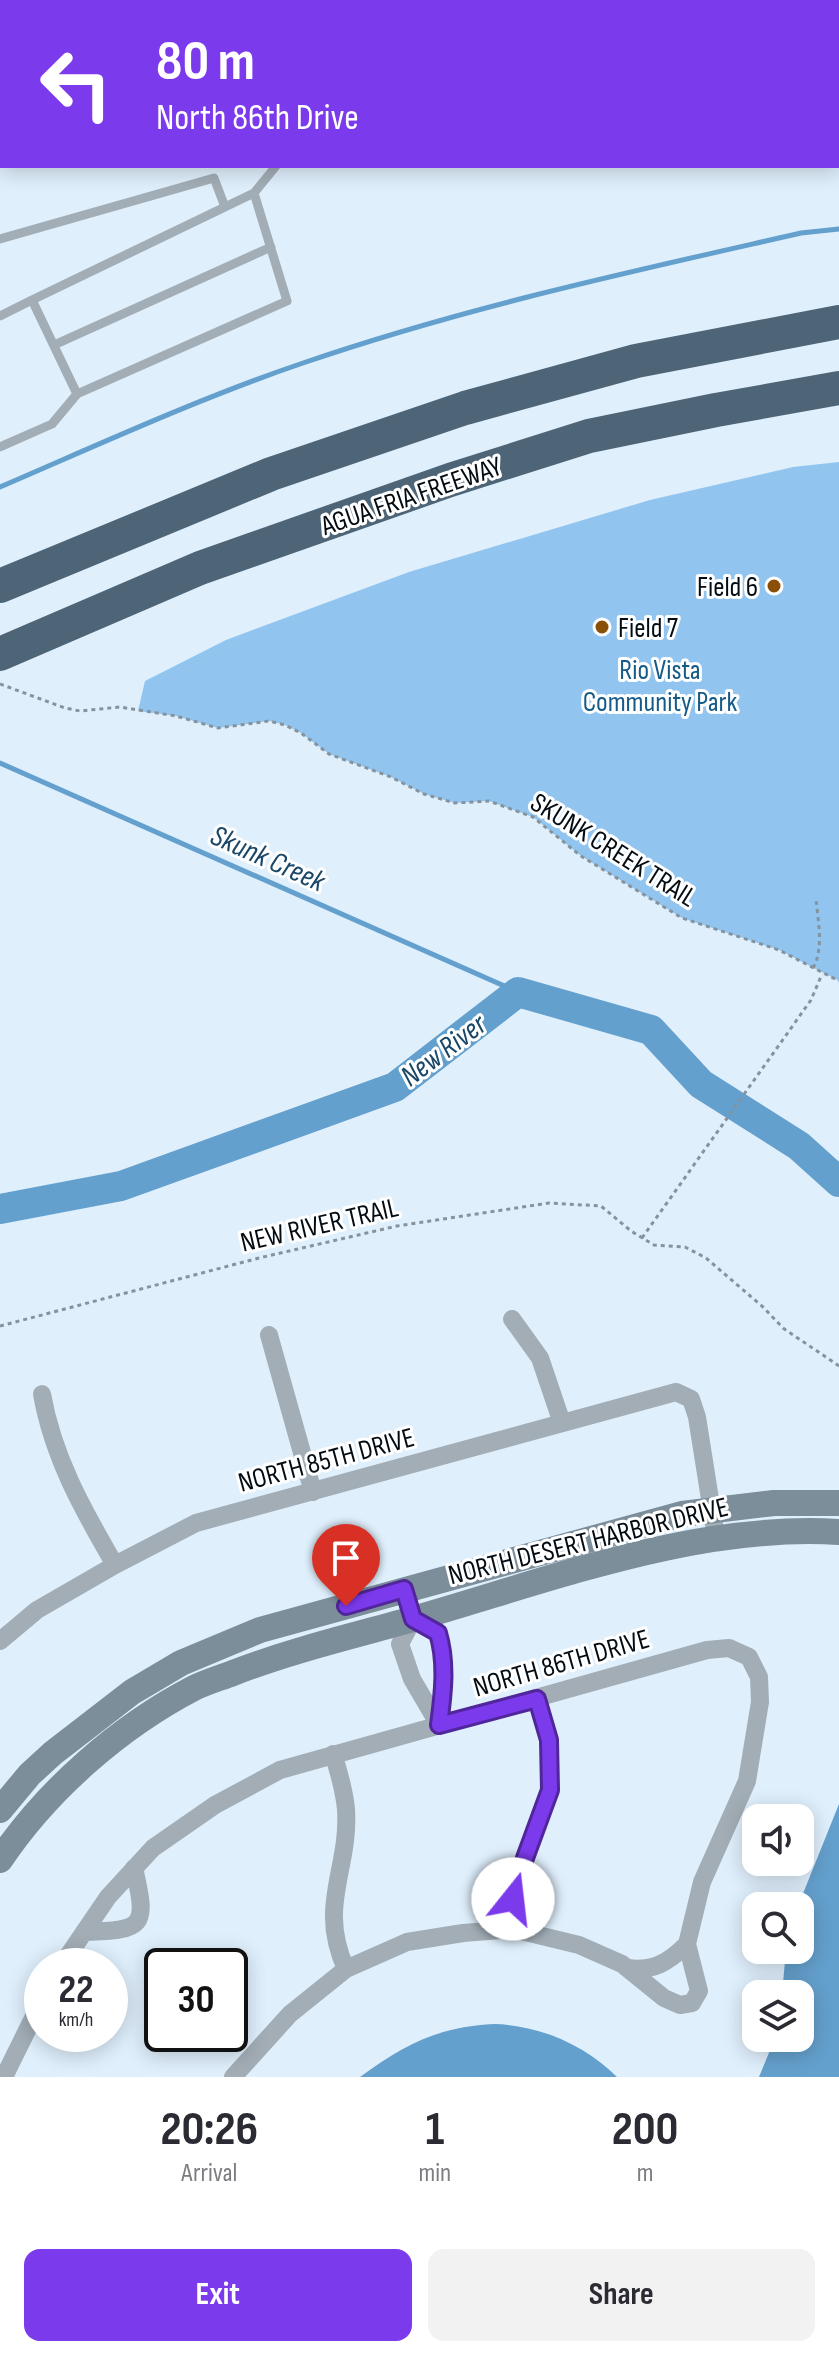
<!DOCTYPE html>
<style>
:root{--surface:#fff;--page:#f2f2f3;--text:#2b2b33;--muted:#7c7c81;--accent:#7c3aed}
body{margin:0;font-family:"Sofia Sans Condensed",sans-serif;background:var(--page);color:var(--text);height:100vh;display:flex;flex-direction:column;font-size:30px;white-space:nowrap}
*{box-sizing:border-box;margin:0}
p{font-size:26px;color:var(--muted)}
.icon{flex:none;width:44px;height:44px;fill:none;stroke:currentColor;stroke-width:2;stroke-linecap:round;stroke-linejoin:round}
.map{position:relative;height:2077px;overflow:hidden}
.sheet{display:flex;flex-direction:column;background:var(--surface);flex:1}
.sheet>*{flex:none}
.guide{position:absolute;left:0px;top:0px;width:840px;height:168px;box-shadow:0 4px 20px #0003;background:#7c3aed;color:#fff;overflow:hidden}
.buttons{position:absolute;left:742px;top:1804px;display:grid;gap:16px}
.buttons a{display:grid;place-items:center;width:72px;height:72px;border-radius:16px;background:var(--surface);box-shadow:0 4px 20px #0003;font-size:40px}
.speed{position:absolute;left:24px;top:1948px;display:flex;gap:16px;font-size:40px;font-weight:700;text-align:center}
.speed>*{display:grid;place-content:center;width:104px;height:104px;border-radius:50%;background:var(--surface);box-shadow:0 4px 20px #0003;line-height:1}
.speed small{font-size:20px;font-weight:400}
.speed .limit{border:4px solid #111;border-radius:12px;background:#fff;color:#111}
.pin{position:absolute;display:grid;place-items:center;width:68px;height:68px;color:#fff;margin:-82px -34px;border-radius:50% 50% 50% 0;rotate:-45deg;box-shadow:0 0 8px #0007}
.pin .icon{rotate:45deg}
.me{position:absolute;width:88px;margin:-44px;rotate:16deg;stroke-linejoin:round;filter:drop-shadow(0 0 6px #0008)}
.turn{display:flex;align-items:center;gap:28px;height:168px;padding:0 24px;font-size:36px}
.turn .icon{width:104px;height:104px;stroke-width:2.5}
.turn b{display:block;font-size:56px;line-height:68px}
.eta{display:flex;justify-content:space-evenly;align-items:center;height:136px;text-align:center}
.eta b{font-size:48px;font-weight:700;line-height:56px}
.button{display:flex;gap:16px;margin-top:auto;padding:16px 24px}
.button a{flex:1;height:92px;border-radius:16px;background:var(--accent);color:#fff;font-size:32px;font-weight:700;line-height:92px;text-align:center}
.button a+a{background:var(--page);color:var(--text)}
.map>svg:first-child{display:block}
.green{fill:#91c5ef}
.water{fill:#64a0cd}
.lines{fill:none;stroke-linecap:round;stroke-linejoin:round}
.stream{stroke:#64a0cd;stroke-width:5}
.river{stroke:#64a0cd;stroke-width:30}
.path{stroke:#86939d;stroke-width:3;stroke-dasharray:4 4;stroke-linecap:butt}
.lane{stroke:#a2adb6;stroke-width:9}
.street{stroke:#a2adb6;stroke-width:18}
.secondary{stroke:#7d8e9b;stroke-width:26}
.primary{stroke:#647888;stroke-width:28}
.highway{stroke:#4d6577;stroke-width:34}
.route-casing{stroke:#51269a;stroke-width:20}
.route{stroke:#7c3aed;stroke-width:14}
.poi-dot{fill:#894f07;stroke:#fff;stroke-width:3}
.labels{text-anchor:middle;stroke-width:6;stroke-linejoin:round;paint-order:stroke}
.street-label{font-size:28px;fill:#040c13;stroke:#fff}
.poi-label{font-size:28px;fill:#040c13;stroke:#fff;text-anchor:end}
.park-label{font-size:28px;fill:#165a87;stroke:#fff}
.water-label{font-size:30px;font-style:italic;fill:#1a4767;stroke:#fff}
</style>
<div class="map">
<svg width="839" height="2077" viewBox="0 0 839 2077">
<rect width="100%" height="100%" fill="#dfeffc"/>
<path class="green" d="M 839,462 L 839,981 L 779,950 L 682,918 L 581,856 L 533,817 L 489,801 L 455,803 L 424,794 L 391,777 L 329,754 L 301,733 L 285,725 L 269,721 L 218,728 L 176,716 L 138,711 L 145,681 L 226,640 L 409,572 L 650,500 L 793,467 Z"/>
<path class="water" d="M 839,1804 L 839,2077 L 759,2077 L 775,2038 L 800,2038 L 800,1994 L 782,1994 L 786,1950 L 800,1950 L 798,1906 Z
M 494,2024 C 539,2025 585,2045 617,2077 L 360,2077 C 405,2044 438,2027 494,2024 Z"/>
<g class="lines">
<path class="stream" d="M 0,487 C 100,444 200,398 303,363 C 466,307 634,271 801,233 L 839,229
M 0,763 L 518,992"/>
<path class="river" d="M 0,1209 L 121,1186 L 395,1087 L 518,992 L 651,1030 L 701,1084 L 799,1146 L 839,1182"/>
<path class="path" d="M 0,684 L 65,708 L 80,711 L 120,707 L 176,716 L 218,728 L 269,721 L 285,725 L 301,733 L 329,754 L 391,777 L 424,794 L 455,803 L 489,801 L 533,817 L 581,856 L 682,918 L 779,950 L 839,981
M 813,968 C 824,949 818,921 816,899
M 642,1238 L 811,1000 L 822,974
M 0,1326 L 259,1258 L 397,1226 L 549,1203 L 601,1206 L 631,1231 L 654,1245 L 685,1247 L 706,1258 L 763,1307 L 783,1328 L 839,1366"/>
<path class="lane" d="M 254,193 L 287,301 L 77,394 L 32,300 L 254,193 L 276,166
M 0,239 L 214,178 L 225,207
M 0,316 L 32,300
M 54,345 L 271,247
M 0,447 L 52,424 L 77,394"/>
<path class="street" d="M 259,0 L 260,2
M 512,1319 L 540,1358 L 562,1423
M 269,1335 L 313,1492
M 42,1394 C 53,1457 83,1510 115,1565
M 413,1619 L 438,1633 C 447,1663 442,1694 439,1725 L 412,1679 L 400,1644 Z
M 0,1641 L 37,1610 L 115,1565 L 196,1523 L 676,1392 L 691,1399 L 697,1417 L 716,1537
M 333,1754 C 339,1772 344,1790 346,1809 C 350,1870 317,1905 346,1969
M 513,1929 L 513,1899 L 525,1858 L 550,1790 L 549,1740 L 537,1699
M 84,1932 C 144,1930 148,1928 134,1868
M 61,1966 L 108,1897 L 153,1848 L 215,1805 L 280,1770 L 707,1650 L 729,1648 L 749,1657 L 759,1677 L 760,1702 L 747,1781 L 702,1882 L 687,1944 L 699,1991 L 692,2003 L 680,2005 L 664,1998 L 622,1964 L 579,1945 L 513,1929 L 463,1933 L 407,1942 L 346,1969 L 290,2014 L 233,2077
M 627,1968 C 653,1972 669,1962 687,1944
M 4,2077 L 42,2000"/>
<path class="secondary" d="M 0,1810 L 30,1774 L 53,1753 L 132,1692 L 181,1663 L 260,1630 L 682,1514 L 774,1503 L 839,1503
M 0,1860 C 47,1790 119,1727 194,1688 C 206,1682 220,1678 233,1673 C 292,1650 353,1636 413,1619 C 550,1580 696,1523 839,1532"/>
<path class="primary" d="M 502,2 L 509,0
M 0,142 L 2,141"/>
<path class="highway" d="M 0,586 L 271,474 L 465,408 L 636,361 L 839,322
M 0,654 L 200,568 L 450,480 L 589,436 L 716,410 L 839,388"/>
</g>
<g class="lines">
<g class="route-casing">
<path id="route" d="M 346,1606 L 404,1589 L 413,1619 L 438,1633 C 447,1663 443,1695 439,1725 L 537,1699 L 549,1740 L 550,1790 L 525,1858 L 513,1899"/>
</g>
<use href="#route" class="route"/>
</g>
<g class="poi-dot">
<circle cx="774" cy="586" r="8"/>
<circle cx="602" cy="627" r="8"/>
</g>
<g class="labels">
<g class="street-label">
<text transform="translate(411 495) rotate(-19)" y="10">AGUA FRIA FREEWAY</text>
<text transform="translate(614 849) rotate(32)" y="10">SKUNK CREEK TRAIL</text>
<text transform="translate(319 1224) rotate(-13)" y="10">NEW RIVER TRAIL</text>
<text transform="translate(326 1459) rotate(-15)" y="10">NORTH 85TH DRIVE</text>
<text transform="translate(588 1540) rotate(-14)" y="10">NORTH DESERT HARBOR DRIVE</text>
<text transform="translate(561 1662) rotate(-16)" y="10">NORTH 86TH DRIVE</text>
</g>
<g class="poi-label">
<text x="758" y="596">Field 6</text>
<text x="618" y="637" text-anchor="start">Field 7</text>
</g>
<g class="park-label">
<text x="660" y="679">Rio Vista<tspan x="660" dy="32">Community Park</tspan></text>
</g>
<g class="water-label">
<text transform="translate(268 858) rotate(24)" y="10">Skunk Creek</text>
<text transform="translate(443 1050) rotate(-37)" y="10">New River</text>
</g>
</g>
</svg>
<div class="buttons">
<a><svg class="icon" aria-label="sound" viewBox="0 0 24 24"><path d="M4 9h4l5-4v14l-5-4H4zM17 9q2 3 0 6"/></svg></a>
<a><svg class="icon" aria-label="search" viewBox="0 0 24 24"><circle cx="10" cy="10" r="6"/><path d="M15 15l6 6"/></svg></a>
<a><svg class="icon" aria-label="layers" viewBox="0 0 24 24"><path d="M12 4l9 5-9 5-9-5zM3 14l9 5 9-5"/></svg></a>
</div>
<div class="speed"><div>22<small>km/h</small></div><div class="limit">30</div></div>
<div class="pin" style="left:346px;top:1606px;background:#d93025"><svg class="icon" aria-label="arrive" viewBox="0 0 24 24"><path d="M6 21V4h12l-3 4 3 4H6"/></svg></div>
<svg class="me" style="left:513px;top:1899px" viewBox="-20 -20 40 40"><circle r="19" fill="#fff"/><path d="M0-13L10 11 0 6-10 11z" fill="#7c3aed"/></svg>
<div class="guide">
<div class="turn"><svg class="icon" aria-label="left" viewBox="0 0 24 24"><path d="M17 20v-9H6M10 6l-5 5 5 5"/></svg><div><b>80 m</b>North 86th Drive</div></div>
</div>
</div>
<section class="sheet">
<div class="eta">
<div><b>20:26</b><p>Arrival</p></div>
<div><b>1</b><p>min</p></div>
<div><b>200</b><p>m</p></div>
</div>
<div class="button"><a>Exit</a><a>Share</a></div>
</section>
